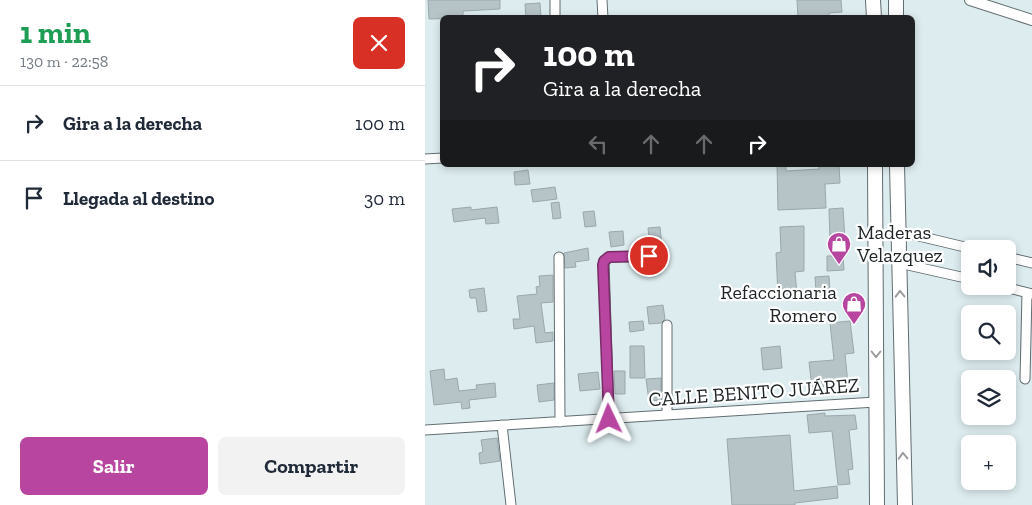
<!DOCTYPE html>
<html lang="es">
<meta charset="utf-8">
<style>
:root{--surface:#fff;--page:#f2f2f3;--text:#1f2937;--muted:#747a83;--line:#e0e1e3;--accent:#b8459f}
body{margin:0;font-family:"Zilla Slab",serif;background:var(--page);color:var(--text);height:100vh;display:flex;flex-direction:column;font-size:19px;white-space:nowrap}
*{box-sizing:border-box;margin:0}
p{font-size:16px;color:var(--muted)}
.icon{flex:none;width:28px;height:28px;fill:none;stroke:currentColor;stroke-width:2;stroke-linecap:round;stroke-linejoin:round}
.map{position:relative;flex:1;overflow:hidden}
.details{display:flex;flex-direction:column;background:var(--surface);width:425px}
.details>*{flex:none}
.hud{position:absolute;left:15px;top:15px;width:475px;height:152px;border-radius:8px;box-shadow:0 2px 8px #0003;background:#202124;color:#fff;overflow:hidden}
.tools{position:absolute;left:536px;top:240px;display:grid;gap:10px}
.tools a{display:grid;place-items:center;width:55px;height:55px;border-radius:8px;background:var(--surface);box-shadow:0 2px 8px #0003;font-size:25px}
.pin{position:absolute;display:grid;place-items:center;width:42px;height:42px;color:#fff;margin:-21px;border:2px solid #fff;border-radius:50%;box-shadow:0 1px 5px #0007}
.me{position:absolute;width:55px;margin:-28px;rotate:358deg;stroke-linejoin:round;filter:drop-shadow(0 0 4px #0008)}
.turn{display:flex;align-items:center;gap:18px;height:105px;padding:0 20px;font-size:22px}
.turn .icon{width:65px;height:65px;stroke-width:2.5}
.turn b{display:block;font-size:35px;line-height:42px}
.lanes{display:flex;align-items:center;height:48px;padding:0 20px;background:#0003;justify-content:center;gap:25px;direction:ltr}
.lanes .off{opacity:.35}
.round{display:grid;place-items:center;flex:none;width:52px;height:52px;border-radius:8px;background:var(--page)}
.head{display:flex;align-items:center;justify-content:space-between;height:85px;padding:0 20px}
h1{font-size:30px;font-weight:700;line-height:38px;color:#1e9e55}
.button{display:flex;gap:10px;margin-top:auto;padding:10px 20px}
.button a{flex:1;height:58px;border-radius:8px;background:var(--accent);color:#fff;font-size:20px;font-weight:700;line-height:58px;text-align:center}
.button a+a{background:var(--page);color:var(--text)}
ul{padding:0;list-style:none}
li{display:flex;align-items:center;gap:15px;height:75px;padding:0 20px;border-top:1px solid var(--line)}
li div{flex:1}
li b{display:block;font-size:19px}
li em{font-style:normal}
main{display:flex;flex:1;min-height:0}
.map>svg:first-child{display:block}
.building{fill:#b6c4c7;stroke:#9ba8ab}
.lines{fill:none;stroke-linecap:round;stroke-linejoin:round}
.minor-casing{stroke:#616d71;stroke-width:11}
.tertiary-casing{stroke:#616d71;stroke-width:12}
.primary-casing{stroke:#616d71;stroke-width:16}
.minor{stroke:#fff;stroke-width:9}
.tertiary{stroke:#fff;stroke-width:10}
.primary{stroke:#fff;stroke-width:14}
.oneway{stroke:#9a9c9d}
.route-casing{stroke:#782d67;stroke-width:12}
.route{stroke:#b8459f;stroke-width:9}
.labels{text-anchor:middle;stroke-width:4.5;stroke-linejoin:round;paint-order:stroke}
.poi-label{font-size:20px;fill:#1e2425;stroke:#fff;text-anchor:start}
.street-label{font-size:20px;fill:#1e2425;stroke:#fff}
</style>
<main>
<section class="details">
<div class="head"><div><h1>1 min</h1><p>130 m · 22:58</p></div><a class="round" style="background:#d93025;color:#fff"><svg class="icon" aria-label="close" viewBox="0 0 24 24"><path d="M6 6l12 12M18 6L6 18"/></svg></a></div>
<ul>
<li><svg class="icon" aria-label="right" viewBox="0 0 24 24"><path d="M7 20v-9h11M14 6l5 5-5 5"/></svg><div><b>Gira a la derecha</b></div><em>100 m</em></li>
<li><svg class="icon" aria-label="arrive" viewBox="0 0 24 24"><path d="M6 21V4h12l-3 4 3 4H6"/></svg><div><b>Llegada al destino</b></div><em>30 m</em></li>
</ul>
<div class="button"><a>Salir</a><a>Compartir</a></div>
</section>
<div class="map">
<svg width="607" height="505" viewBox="0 0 607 505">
<rect width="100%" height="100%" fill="#ddecef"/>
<path class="building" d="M 3,0 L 75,0 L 75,9 L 38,11 L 38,18 L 4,19 Z
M 372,0 L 416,0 L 417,12 L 404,13 L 404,18 L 373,18 Z
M 115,3 L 116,18 L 101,18 L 100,4 Z
M 352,165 L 361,165 L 361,171 L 394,169 L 394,165 L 414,165 L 415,183 L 400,184 L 401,208 L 353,210 Z
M 103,170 L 105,184 L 90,185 L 89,172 Z
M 130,187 L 132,199 L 108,202 L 106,190 Z
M 134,202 L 136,218 L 128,219 L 126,203 Z
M 46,207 L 46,210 L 72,207 L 74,223 L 61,224 L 60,218 L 29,222 L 27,209 Z
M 418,208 L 420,239 L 405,240 L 404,209 Z
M 169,211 L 171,226 L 160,227 L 158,212 Z
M 379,226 L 379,271 L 370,272 L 372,294 L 353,295 L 351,253 L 356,252 L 355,227 Z
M 235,227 L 237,246 L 225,247 L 223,228 Z
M 198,231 L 199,245 L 186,247 L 184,232 Z
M 163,248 L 164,260 L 150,262 L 151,267 L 140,268 L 139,253 Z
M 402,256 L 418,256 L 419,270 L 402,271 Z
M 128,275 L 128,302 L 116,303 L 120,333 L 128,332 L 128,341 L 111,343 L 109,326 L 89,329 L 88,319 L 95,319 L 92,296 L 112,294 L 111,287 L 115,286 L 114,276 Z
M 404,276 L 405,291 L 391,292 L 390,277 Z
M 59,288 L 62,311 L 53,312 L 51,298 L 45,298 L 44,290 Z
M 238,305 L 240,319 L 236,323 L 224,324 L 222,307 Z
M 218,321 L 219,330 L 205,332 L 204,322 Z
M 425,321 L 429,353 L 420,354 L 423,384 L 387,388 L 384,362 L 409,360 L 405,323 Z
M 205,346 L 219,346 L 220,378 L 205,378 Z
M 355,346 L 357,368 L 338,370 L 336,348 Z
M 19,369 L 20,380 L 32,378 L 34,391 L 52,389 L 51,385 L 70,383 L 71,397 L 44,400 L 45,408 L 37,409 L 36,402 L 9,405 L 5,371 Z
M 189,371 L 200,371 L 200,394 L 190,394 Z
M 173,372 L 175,389 L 155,391 L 153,374 Z
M 236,378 L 236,400 L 224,401 L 221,379 Z
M 129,383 L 129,400 L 114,402 L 112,385 Z
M 400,413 L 400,416 L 430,415 L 432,429 L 424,430 L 428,469 L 423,470 L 425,484 L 413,485 L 407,431 L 384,433 L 382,415 Z
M 365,435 L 369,491 L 412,486 L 413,498 L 370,503 L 370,505 L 307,505 L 302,439 Z
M 72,438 L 75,461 L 55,464 L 54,453 L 58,452 L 56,440 Z"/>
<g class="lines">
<g class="minor-casing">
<path id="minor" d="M 130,0 L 130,18
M 177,0 L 178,18
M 0,159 L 18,158
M 473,231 L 548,249
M 134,257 L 135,422
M 582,257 L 607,263
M 474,263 L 545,279
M 576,286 L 607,294
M 242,325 L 242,415
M 600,379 L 602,293
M 184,419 L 179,261 L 184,257 L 224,256
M 77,425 L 86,505
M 0,430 L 451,402"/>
</g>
<g class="tertiary-casing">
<path id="tertiary" d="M 545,0 L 607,20"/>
</g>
<g class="primary-casing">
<path id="primary" d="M 448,0 L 449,18
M 471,0 L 471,18
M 450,165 L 452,505
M 472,165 L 480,505"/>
</g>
<use href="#minor" class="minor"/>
<use href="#tertiary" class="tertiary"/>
<use href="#primary" class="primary"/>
</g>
<defs><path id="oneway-chevron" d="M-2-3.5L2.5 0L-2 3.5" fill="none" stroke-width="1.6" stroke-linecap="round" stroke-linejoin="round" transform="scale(1.25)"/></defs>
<g class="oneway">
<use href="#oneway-chevron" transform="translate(475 294) rotate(-91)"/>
<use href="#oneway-chevron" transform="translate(451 354) rotate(90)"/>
<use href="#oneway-chevron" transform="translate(478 456) rotate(-92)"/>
</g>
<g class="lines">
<g class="route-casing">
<path id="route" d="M 184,419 L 178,265 L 179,261 L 184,257 L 224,256"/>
</g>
<use href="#route" class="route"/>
</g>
<defs>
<g id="shop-pin" transform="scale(1.25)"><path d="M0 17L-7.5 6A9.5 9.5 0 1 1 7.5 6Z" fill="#b8459f" stroke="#fff"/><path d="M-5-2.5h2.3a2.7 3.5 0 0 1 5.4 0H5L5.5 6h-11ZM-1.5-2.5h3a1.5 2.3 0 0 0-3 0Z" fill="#fff"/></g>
</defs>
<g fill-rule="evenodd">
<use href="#shop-pin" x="414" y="244"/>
<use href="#shop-pin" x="429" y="304"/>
</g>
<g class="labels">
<g class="poi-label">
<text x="432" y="239">Maderas<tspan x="432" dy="23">Velazquez</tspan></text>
<text x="412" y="299" text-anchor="end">Refaccionaria<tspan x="412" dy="23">Romero</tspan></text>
</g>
<g class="street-label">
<text transform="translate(329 392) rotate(-4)" y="7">CALLE BENITO JUÁREZ</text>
</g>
</g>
</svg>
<div class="tools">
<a><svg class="icon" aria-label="sound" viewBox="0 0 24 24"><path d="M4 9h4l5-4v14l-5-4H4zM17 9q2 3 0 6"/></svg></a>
<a><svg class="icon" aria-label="search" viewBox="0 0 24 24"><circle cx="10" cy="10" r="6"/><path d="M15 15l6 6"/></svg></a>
<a><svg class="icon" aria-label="layers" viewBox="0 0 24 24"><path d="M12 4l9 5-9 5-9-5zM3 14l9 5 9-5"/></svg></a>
<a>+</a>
</div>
<div class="pin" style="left:224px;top:256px;background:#d93025"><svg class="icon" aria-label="arrive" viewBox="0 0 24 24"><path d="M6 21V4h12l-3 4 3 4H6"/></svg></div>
<svg class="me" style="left:184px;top:419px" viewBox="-20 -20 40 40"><path d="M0-17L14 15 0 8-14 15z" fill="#b8459f" stroke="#fff" stroke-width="4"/></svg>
<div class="hud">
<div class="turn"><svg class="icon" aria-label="right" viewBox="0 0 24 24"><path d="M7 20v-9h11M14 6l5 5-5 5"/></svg><div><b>100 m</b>Gira a la derecha</div></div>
<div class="lanes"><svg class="icon off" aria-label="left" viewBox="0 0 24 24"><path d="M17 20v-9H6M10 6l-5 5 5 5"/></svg><svg class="icon off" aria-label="ahead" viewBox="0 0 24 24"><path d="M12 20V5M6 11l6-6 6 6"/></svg><svg class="icon off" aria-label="ahead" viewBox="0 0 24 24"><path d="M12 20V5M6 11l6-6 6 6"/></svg><svg class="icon" aria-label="right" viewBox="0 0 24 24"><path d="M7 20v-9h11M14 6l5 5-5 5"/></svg></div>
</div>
</div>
</main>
